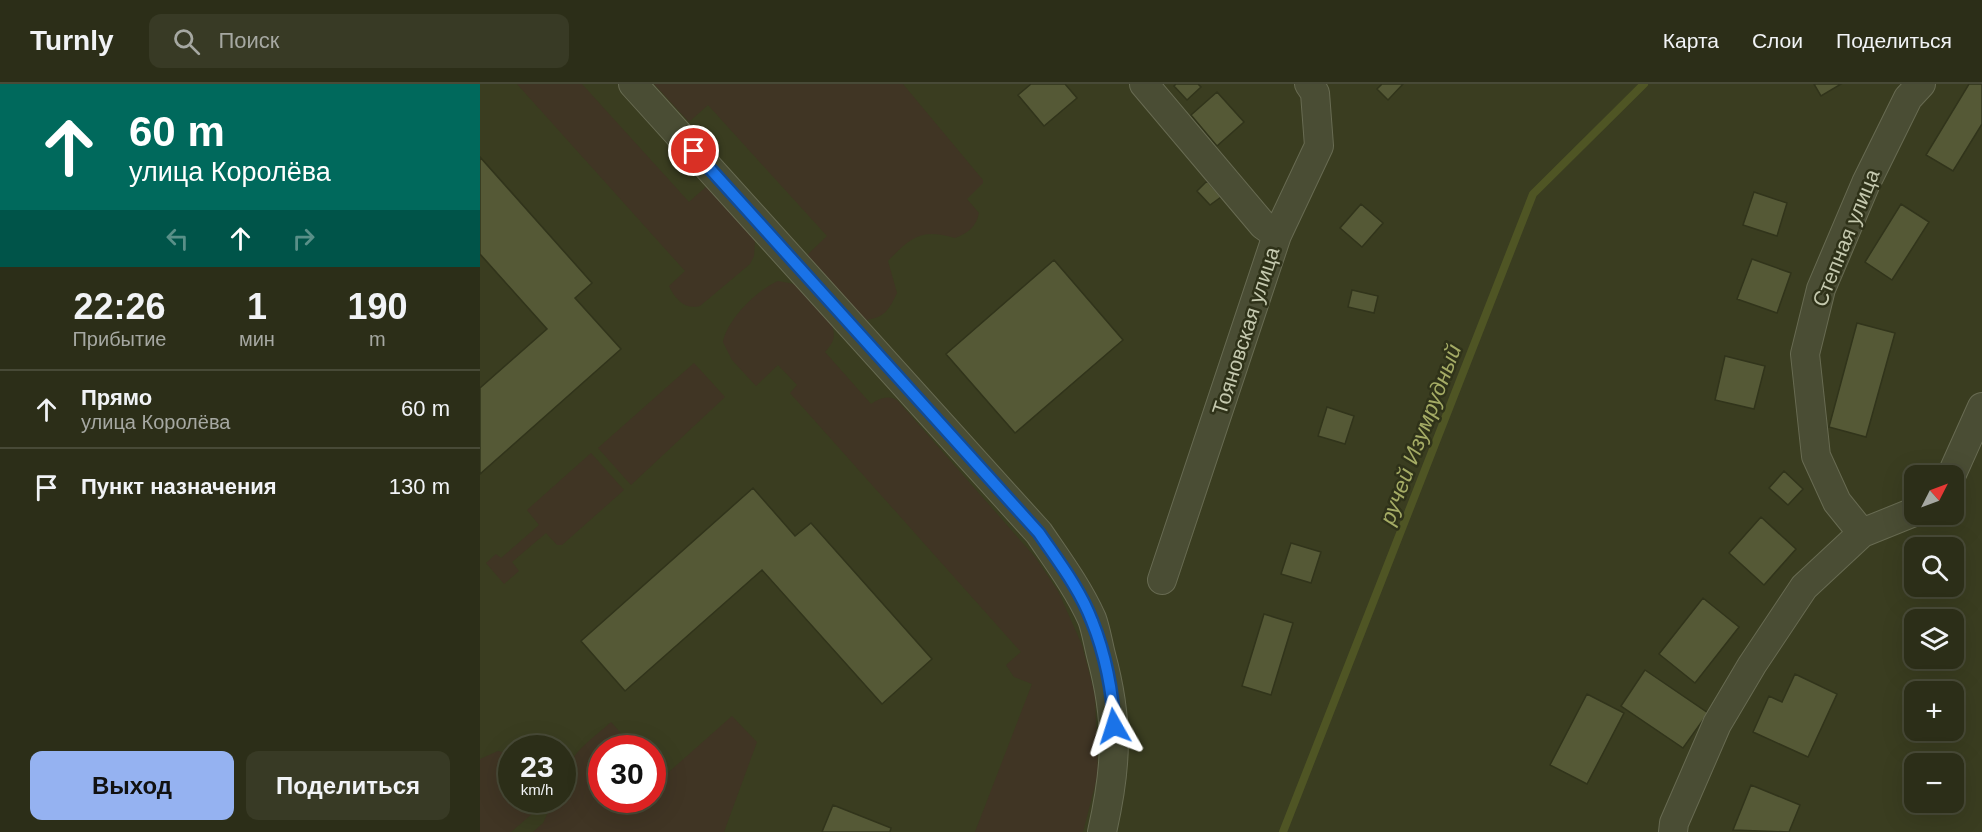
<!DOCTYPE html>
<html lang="ru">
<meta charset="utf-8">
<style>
:root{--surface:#2c2e18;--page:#383a25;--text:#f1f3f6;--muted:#a6a8a2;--line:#484a37;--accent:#95b2f1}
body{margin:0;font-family:Helvetica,sans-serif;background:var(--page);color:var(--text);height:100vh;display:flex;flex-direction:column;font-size:22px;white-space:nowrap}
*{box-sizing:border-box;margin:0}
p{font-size:20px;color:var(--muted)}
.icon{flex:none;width:33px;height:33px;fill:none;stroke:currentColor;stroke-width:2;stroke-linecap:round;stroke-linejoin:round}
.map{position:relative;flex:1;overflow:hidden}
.side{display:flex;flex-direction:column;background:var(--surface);width:480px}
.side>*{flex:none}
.banner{background:#00695c;color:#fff;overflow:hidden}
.needle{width:39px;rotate:48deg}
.tools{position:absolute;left:1424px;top:381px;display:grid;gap:12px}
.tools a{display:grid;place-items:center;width:60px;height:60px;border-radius:12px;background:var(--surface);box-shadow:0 6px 24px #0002,0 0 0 2px var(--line);font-size:30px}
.speed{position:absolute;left:18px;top:651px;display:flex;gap:12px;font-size:30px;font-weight:700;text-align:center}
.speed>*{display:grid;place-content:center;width:78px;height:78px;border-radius:50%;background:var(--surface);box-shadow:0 6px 24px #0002,0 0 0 2px var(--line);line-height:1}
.speed small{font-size:15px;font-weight:400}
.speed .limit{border:9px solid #d22;background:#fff;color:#111}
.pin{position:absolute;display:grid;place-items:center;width:51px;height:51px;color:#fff;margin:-26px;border:3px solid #fff;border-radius:50%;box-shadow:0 2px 6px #0007}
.me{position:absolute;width:66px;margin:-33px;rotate:354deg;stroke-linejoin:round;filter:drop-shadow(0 0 4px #0008)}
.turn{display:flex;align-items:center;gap:21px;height:126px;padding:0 30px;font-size:27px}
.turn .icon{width:78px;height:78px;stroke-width:2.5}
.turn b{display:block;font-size:42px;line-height:51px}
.lanes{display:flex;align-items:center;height:57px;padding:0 30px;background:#0003;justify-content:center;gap:30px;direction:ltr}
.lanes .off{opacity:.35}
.eta{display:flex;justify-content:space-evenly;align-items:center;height:102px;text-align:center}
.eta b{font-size:36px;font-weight:800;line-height:42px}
.primary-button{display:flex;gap:12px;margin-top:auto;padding:12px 30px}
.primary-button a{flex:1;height:69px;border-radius:12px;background:var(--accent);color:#111;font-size:24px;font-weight:800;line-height:69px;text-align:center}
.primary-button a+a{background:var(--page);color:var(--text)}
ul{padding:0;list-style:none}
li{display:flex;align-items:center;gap:18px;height:78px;padding:0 30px;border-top:2px solid var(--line)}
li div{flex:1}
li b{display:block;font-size:22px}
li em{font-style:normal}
header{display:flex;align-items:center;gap:36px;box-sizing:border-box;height:84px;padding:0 30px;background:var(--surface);border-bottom:2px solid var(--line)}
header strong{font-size:28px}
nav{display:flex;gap:33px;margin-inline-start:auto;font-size:21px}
.search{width:420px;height:54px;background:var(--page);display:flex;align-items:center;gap:15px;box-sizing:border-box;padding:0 21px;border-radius:12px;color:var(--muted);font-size:22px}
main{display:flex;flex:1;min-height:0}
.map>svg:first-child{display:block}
.green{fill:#403524}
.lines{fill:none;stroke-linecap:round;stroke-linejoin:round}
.stream{stroke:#4f5524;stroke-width:8}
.building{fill:#555936;stroke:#31341b;stroke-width:1.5}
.minor-casing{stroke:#686b52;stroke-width:30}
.minor{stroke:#4a4d34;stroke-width:28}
.route-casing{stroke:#114b97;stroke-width:15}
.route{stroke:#1a73e8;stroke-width:10}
.labels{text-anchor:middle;stroke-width:5;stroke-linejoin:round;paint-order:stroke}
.street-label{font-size:21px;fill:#c5c9af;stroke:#2f3219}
.water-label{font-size:22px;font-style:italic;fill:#a5ac65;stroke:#2f3219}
</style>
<header>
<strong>Turnly</strong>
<div class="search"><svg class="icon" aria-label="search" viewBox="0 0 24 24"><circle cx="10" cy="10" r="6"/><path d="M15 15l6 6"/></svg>Поиск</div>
<nav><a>Карта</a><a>Слои</a><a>Поделиться</a></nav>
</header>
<main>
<section class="side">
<div class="banner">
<div class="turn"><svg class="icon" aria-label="ahead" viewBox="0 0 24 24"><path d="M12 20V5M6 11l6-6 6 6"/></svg><div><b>60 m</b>улица Королёва</div></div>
<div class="lanes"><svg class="icon off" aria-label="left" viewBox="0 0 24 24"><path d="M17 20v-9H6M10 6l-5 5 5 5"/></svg><svg class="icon" aria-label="ahead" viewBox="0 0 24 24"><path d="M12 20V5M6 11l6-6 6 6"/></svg><svg class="icon off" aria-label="right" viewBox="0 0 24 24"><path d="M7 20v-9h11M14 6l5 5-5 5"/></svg></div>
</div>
<div class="eta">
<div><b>22:26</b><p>Прибытие</p></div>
<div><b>1</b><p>мин</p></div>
<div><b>190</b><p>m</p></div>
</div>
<ul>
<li><svg class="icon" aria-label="ahead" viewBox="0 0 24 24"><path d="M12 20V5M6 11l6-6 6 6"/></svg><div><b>Прямо</b><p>улица Королёва</p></div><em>60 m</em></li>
<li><svg class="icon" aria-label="arrive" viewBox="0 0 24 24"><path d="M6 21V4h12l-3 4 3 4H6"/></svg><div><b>Пункт назначения</b></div><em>130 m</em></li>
</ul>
<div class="primary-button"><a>Выход</a><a>Поделиться</a></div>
</section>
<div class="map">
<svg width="1502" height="748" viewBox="0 0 1502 748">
<rect width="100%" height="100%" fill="#3a3d20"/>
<path class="green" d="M 37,0 L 102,0 L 209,118 L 228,101 L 275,157 L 274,172 L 270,180 L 220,222 C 205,226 195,215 189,202 L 205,187 Z
M 174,0 L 423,0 L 503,96 L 503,99 L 487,115 L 499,129 C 496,143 488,149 475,154 C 441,144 431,153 408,177 L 417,209 C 407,230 403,234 380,237 L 323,175 L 347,152 L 228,21 L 209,38 Z
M 298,197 L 314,200 L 350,238 C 357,251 354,258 345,268 L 391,320 C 400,314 408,311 417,316 L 555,473 L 578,507 L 602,561 L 615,611 L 618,690 L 603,748 L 495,748 L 552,600 L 534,593 L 526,581 L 541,568 L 310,309 L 317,301 L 298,281 L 276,302 L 252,276 L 243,258 C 247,236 277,206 298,197 Z
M 214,279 L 245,313 L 151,401 L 118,364 Z
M 111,369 L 144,406 L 82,461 L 77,461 L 66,449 L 32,478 L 39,487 L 24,500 L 6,479 L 16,470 L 21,474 L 59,441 L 47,426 Z
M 252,632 L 277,658 L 244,748 L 53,748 L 63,739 L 74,716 L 82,716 C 82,673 102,664 131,638 L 154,664 L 122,664 L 122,716 L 172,716 L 173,686 L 181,695 Z
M 18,667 L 31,670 L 32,716 L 59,716 L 52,730 L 31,748 L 0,748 L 0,675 Z"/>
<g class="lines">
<path class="stream" d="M 803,748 L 1053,110 L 1164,0"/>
</g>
<path class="building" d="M 551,0 L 585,0 L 597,14 L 564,42 L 538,11 Z
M 696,0 L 718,0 L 721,3 L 707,16 L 694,2 Z
M 902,0 L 923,0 L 908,16 L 897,5 Z
M 1334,0 L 1361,0 L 1341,12 Z
M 1489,0 L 1502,0 L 1502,40 L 1473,87 L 1446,71 Z
M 737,8 L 764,38 L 737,62 L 711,31 Z
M 0,73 L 112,199 L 95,214 L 141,265 L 0,390 L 0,304 L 67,245 L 0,170 Z
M 727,97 L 741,113 L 730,121 L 717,107 Z
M 1274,108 L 1307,119 L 1297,152 L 1263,141 Z
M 881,120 L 903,139 L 882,163 L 860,144 Z
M 1421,120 L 1449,138 L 1412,196 L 1385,178 Z
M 1272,175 L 1311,189 L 1297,229 L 1257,215 Z
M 574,176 L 643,256 L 535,349 L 466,270 Z
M 872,206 L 898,212 L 894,229 L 868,223 Z
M 1377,239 L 1415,249 L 1386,353 L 1349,343 Z
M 1245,272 L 1285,282 L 1274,325 L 1235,316 Z
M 847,323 L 874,332 L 865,360 L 838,352 Z
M 1304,387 L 1323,405 L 1308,421 L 1289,404 Z
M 273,404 L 315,452 L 331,439 L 452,575 L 402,620 L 282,486 L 145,607 L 101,557 Z
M 1281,433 L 1316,465 L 1284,501 L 1249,469 Z
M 811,459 L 841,468 L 831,499 L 801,490 Z
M 1223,514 L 1259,543 L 1215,599 L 1179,570 Z
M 784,530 L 813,539 L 791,611 L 762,602 Z
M 1165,586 L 1228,629 L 1203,664 L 1141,622 Z
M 1315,590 L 1357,610 L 1328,673 L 1273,648 L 1289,612 L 1302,618 Z
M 1107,610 L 1144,629 L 1107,700 L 1070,681 Z
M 1271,701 L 1320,721 L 1309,748 L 1253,746 Z
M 353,721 L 411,744 L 410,748 L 342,748 Z"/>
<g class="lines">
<g class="minor-casing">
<path id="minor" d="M 153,0 L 559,449 C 578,477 598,504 612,535 C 616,546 618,559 621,571 C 639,637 637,682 622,748
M 664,0 L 783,141 L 797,151
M 1471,392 L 1502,323
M 1382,449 L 1357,418 L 1336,372 L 1325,270 L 1341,205 L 1386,99 L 1428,14 L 1441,0
M 682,496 L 797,151 L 839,62 L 835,9 L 829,0
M 1193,748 L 1194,739 L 1237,640 L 1272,581 L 1324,503 L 1382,449 L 1434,428"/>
</g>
<use href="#minor" class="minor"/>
</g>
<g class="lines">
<g class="route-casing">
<path id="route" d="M 214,67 L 559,449 C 578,477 600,505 612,537 C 625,569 633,608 634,642"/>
</g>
<use href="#route" class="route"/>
</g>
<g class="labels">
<g class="street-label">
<text transform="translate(1366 154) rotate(-68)" y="7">Степная улица</text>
<text transform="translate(766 247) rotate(-72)" y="7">Тояновская улица</text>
</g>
<g class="water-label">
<text transform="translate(940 350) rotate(-69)" y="8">ручей Изумрудный</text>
</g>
</g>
</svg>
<div class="tools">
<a><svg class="needle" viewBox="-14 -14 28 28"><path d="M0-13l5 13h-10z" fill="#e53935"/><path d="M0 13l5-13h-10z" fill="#a6a8a2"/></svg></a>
<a><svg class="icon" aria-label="search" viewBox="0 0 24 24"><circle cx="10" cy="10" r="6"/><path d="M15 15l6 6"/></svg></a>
<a><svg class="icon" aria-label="layers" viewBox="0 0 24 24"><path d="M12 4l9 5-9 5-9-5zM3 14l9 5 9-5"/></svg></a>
<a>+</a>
<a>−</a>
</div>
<div class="speed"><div>23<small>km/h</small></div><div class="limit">30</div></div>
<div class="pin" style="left:214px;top:67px;background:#d93025"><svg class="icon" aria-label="arrive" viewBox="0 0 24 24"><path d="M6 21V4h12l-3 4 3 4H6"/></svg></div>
<svg class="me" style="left:634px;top:642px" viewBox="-20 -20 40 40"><path d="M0-17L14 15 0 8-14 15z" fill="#1a73e8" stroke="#fff" stroke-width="4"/></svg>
</div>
</main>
